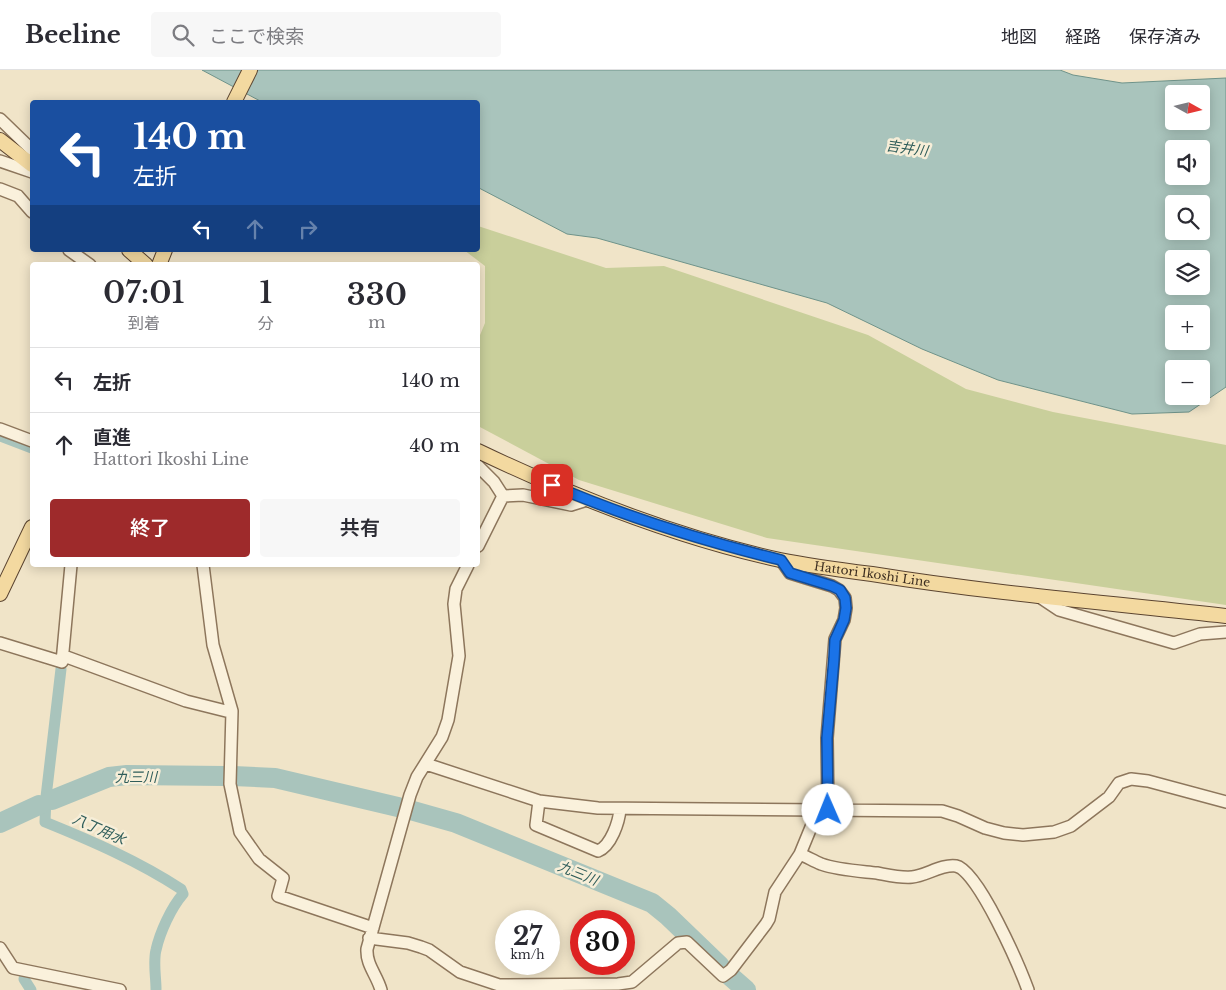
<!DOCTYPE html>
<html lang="ja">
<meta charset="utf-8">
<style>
:root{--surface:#fff;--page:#f7f7f7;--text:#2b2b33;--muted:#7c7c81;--line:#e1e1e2;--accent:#9e2a2b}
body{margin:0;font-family:"Libre Baskerville","Noto Sans JP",serif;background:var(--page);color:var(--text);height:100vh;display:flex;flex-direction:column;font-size:19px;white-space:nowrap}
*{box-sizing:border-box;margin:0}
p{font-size:16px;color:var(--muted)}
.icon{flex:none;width:28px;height:28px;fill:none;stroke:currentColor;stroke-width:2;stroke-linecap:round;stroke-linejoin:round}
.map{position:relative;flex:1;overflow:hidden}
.side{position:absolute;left:30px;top:192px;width:450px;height:305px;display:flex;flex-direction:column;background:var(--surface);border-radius:5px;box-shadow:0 2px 12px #0003}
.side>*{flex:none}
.hud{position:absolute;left:30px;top:30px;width:450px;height:152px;border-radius:5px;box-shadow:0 2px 12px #0003;background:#1a4fa0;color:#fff;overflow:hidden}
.needle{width:32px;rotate:98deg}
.buttons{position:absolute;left:1165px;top:15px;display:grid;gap:10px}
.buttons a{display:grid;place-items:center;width:45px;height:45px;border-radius:5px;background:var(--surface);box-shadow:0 2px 12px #0003;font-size:25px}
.speed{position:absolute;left:495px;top:840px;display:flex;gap:10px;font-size:25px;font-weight:700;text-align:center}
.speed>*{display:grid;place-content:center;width:65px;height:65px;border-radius:50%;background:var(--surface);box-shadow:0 2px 12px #0003;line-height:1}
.speed small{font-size:12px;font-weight:400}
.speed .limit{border:8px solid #d22;background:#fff;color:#111}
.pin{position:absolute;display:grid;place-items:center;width:42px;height:42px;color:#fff;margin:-21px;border-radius:10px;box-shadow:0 2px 8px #0006}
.me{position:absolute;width:55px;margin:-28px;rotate:359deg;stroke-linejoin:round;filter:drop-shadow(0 0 4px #0008)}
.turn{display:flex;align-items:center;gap:18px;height:105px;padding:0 20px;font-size:22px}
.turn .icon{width:65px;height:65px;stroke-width:2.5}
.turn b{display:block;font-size:35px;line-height:42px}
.lanes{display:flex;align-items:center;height:48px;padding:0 20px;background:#0003;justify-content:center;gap:25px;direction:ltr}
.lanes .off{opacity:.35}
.eta{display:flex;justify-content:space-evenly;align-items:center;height:85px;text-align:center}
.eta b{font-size:30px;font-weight:600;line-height:35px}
.action{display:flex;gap:10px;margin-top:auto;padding:10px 20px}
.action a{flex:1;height:58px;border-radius:5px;background:var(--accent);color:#fff;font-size:20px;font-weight:600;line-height:58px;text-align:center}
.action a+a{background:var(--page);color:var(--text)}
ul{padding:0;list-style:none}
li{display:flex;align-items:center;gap:15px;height:65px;padding:0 20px;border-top:1px solid var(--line)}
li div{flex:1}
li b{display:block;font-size:19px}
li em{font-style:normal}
header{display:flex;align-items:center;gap:30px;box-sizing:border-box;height:70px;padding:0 25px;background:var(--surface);border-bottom:1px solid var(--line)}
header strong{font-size:24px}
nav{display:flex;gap:28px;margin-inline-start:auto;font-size:18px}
.search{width:350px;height:45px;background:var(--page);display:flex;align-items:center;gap:12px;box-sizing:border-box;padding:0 18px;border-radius:5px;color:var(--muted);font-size:19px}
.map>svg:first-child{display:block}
.green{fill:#c9cf9b}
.water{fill:#a9c4bc;stroke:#6f938a;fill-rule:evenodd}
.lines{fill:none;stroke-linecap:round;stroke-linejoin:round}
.canal{stroke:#a9c4bc;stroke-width:11}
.river{stroke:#a9c4bc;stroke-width:20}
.minor-casing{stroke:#8d765c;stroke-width:14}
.major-casing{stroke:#5b4430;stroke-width:16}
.minor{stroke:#faf1dc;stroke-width:11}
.major{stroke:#f3d9a0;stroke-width:14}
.route-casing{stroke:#114b97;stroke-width:12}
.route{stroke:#1a73e8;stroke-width:9}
.labels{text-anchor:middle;stroke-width:5;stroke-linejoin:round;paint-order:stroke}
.street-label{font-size:12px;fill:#3d2e20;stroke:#f7eed8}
.water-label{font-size:14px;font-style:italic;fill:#2f5d5a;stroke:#f7eed8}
</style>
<header>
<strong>Beeline</strong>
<div class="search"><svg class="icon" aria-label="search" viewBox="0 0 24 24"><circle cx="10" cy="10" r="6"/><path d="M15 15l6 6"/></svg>ここで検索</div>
<nav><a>地図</a><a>経路</a><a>保存済み</a></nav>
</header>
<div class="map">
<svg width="1226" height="920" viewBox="0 0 1226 920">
<rect width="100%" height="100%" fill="#f0e4c8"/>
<path class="green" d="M 478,156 L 606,198 L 664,196 L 868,265 L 966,319 L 1053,342 L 1226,375 L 1226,535 L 767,468 L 579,410 L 478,356 L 478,270 L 485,253 L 485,196 L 464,180 L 478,180 Z"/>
<path class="water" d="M 202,0 L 1060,0 L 1073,5 L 1122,13 L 1226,8 L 1226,317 L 1189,342 L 1132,344 L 998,310 L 922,279 L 827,233 L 597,168 L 567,164 L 479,118 L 478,118 L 478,32 L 262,32 ZM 1174,24 L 1201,24 L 1201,51 L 1174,51 ZM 1174,79 L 1201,79 L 1201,106 L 1174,106 ZM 1174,134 L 1201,134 L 1201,161 L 1174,161 ZM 1174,189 L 1201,189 L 1201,216 L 1174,216 ZM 1174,244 L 1201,244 L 1201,271 L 1174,271 ZM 1174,299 L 1201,299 L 1201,326 L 1174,326 Z"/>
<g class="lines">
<path class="canal" d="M 0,366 L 32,378
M 61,599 L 46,727 L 45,752 C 92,771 138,791 181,819 L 183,824 C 171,838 160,862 156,880 C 153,892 156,907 156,919
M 24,909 L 31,920"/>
<path class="river" d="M 233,706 L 275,708 L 402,738
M 52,730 L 109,707 L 127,705 L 225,706
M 410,740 L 456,753 L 652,833 L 668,846 L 720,896
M 0,753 L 39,735
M 730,906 L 746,920"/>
<g class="minor-casing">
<path id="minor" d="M 0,49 L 32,80
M 0,91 L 32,102
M 0,119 L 18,126 L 32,142
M 69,180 L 90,195
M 0,359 L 32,371
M 478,396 L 494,412 L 503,426
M 503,426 L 523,425 L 571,435 L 587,430
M 478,476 L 503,426
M 781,490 L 790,503 L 832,516 L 839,520 L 845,528 L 846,538 L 844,550 L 835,569 L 827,668 L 828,741
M 203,495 L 213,575 L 232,641 L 230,714 L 240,762 L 259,789 L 283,808 L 278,826 L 373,858
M 1038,526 L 1059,540 L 1174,573 L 1200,564 L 1226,562
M 0,573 L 62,592 L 71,495
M 64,586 L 186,631 L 226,641 L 232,641
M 426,694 L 539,731 L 598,738 L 942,741 L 958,746 L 985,758 L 1004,763 L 1023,765 L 1054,762 L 1071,756 L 1109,727 L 1119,713 L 1131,709 L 1148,711 L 1226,732
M 539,731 L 536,755 L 598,781 C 611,776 619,752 620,739
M 800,784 L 814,750 L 815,740
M 369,868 L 408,873 L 421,877 L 429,880 L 460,902 L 499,915 L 618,914 L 632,912 L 678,873 L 687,872 L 723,906 L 731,900 L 766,854 L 769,849 L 775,822 L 800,784 C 807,787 814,791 821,794 C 838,800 859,801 877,803 C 888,805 900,808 912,807 C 926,806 941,794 956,796 C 978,800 1020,898 1028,920
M 0,878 L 13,898 L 120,920
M 381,920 C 377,905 366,895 367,879 L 410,725 L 417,707 L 442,667 L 448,650 L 459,586 L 454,534 L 456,519 L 468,495"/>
</g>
<g class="major-casing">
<g id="major">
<path d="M 234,32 L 250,0"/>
<path d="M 0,70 L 32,95"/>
<path d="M 129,180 L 146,195"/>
<path d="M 159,195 L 165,180"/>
<path id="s1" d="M 478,381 C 574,427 675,467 780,490 C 810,496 841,500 872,504 C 989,523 1108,533 1226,546"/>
<path d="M 0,524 L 32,457"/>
</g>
</g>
<use href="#minor" class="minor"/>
<use href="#major" class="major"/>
</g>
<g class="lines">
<g class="route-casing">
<path id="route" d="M 552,415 C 626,447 703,471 781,490 L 790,503 L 832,516 L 840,520 L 845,528 L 846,538 L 844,550 L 835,570 L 834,589 L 827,668 L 828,740"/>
</g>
<use href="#route" class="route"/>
</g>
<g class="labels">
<g class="street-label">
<text dy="4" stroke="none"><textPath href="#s1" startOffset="415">Hattori Ikoshi Line</textPath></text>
</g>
<g class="water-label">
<text transform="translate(907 78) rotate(8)" y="5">吉井川</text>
<text x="136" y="712">九三川</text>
<text transform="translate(99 759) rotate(24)" y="5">八丁用水</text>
<text transform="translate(578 803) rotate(22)" y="5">九三川</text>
</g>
</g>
</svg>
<div class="buttons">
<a><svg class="needle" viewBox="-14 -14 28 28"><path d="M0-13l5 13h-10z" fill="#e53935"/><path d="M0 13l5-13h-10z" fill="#7c7c81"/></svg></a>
<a><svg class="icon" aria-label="sound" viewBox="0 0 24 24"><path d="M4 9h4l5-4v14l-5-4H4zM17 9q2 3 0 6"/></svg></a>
<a><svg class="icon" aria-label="search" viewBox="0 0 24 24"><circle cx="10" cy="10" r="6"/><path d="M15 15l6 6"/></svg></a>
<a><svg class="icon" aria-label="layers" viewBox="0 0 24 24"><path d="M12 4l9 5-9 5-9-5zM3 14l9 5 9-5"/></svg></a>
<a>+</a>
<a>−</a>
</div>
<div class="speed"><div>27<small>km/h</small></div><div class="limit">30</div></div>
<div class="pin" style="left:552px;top:415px;background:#d93025"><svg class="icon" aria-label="arrive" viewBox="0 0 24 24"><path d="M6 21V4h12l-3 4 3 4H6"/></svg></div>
<svg class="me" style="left:828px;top:740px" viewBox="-20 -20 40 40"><circle r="19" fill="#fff"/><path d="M0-13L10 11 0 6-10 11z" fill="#1a73e8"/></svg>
<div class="hud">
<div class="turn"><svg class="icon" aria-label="left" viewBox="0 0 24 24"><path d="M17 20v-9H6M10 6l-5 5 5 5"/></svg><div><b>140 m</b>左折</div></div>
<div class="lanes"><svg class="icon" aria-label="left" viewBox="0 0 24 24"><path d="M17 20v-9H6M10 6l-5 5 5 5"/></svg><svg class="icon off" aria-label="ahead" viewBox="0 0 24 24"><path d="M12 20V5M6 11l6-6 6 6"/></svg><svg class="icon off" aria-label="right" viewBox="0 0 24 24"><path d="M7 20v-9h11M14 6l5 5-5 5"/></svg></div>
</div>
<section class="side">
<div class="eta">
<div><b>07:01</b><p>到着</p></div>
<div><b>1</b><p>分</p></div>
<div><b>330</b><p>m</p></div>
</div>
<ul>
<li><svg class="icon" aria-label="left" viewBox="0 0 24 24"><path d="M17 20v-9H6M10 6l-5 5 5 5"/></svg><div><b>左折</b></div><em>140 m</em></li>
<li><svg class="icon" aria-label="ahead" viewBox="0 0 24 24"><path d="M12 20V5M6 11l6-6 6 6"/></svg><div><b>直進</b><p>Hattori Ikoshi Line</p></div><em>40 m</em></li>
</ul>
<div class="action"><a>終了</a><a>共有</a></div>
</section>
</div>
